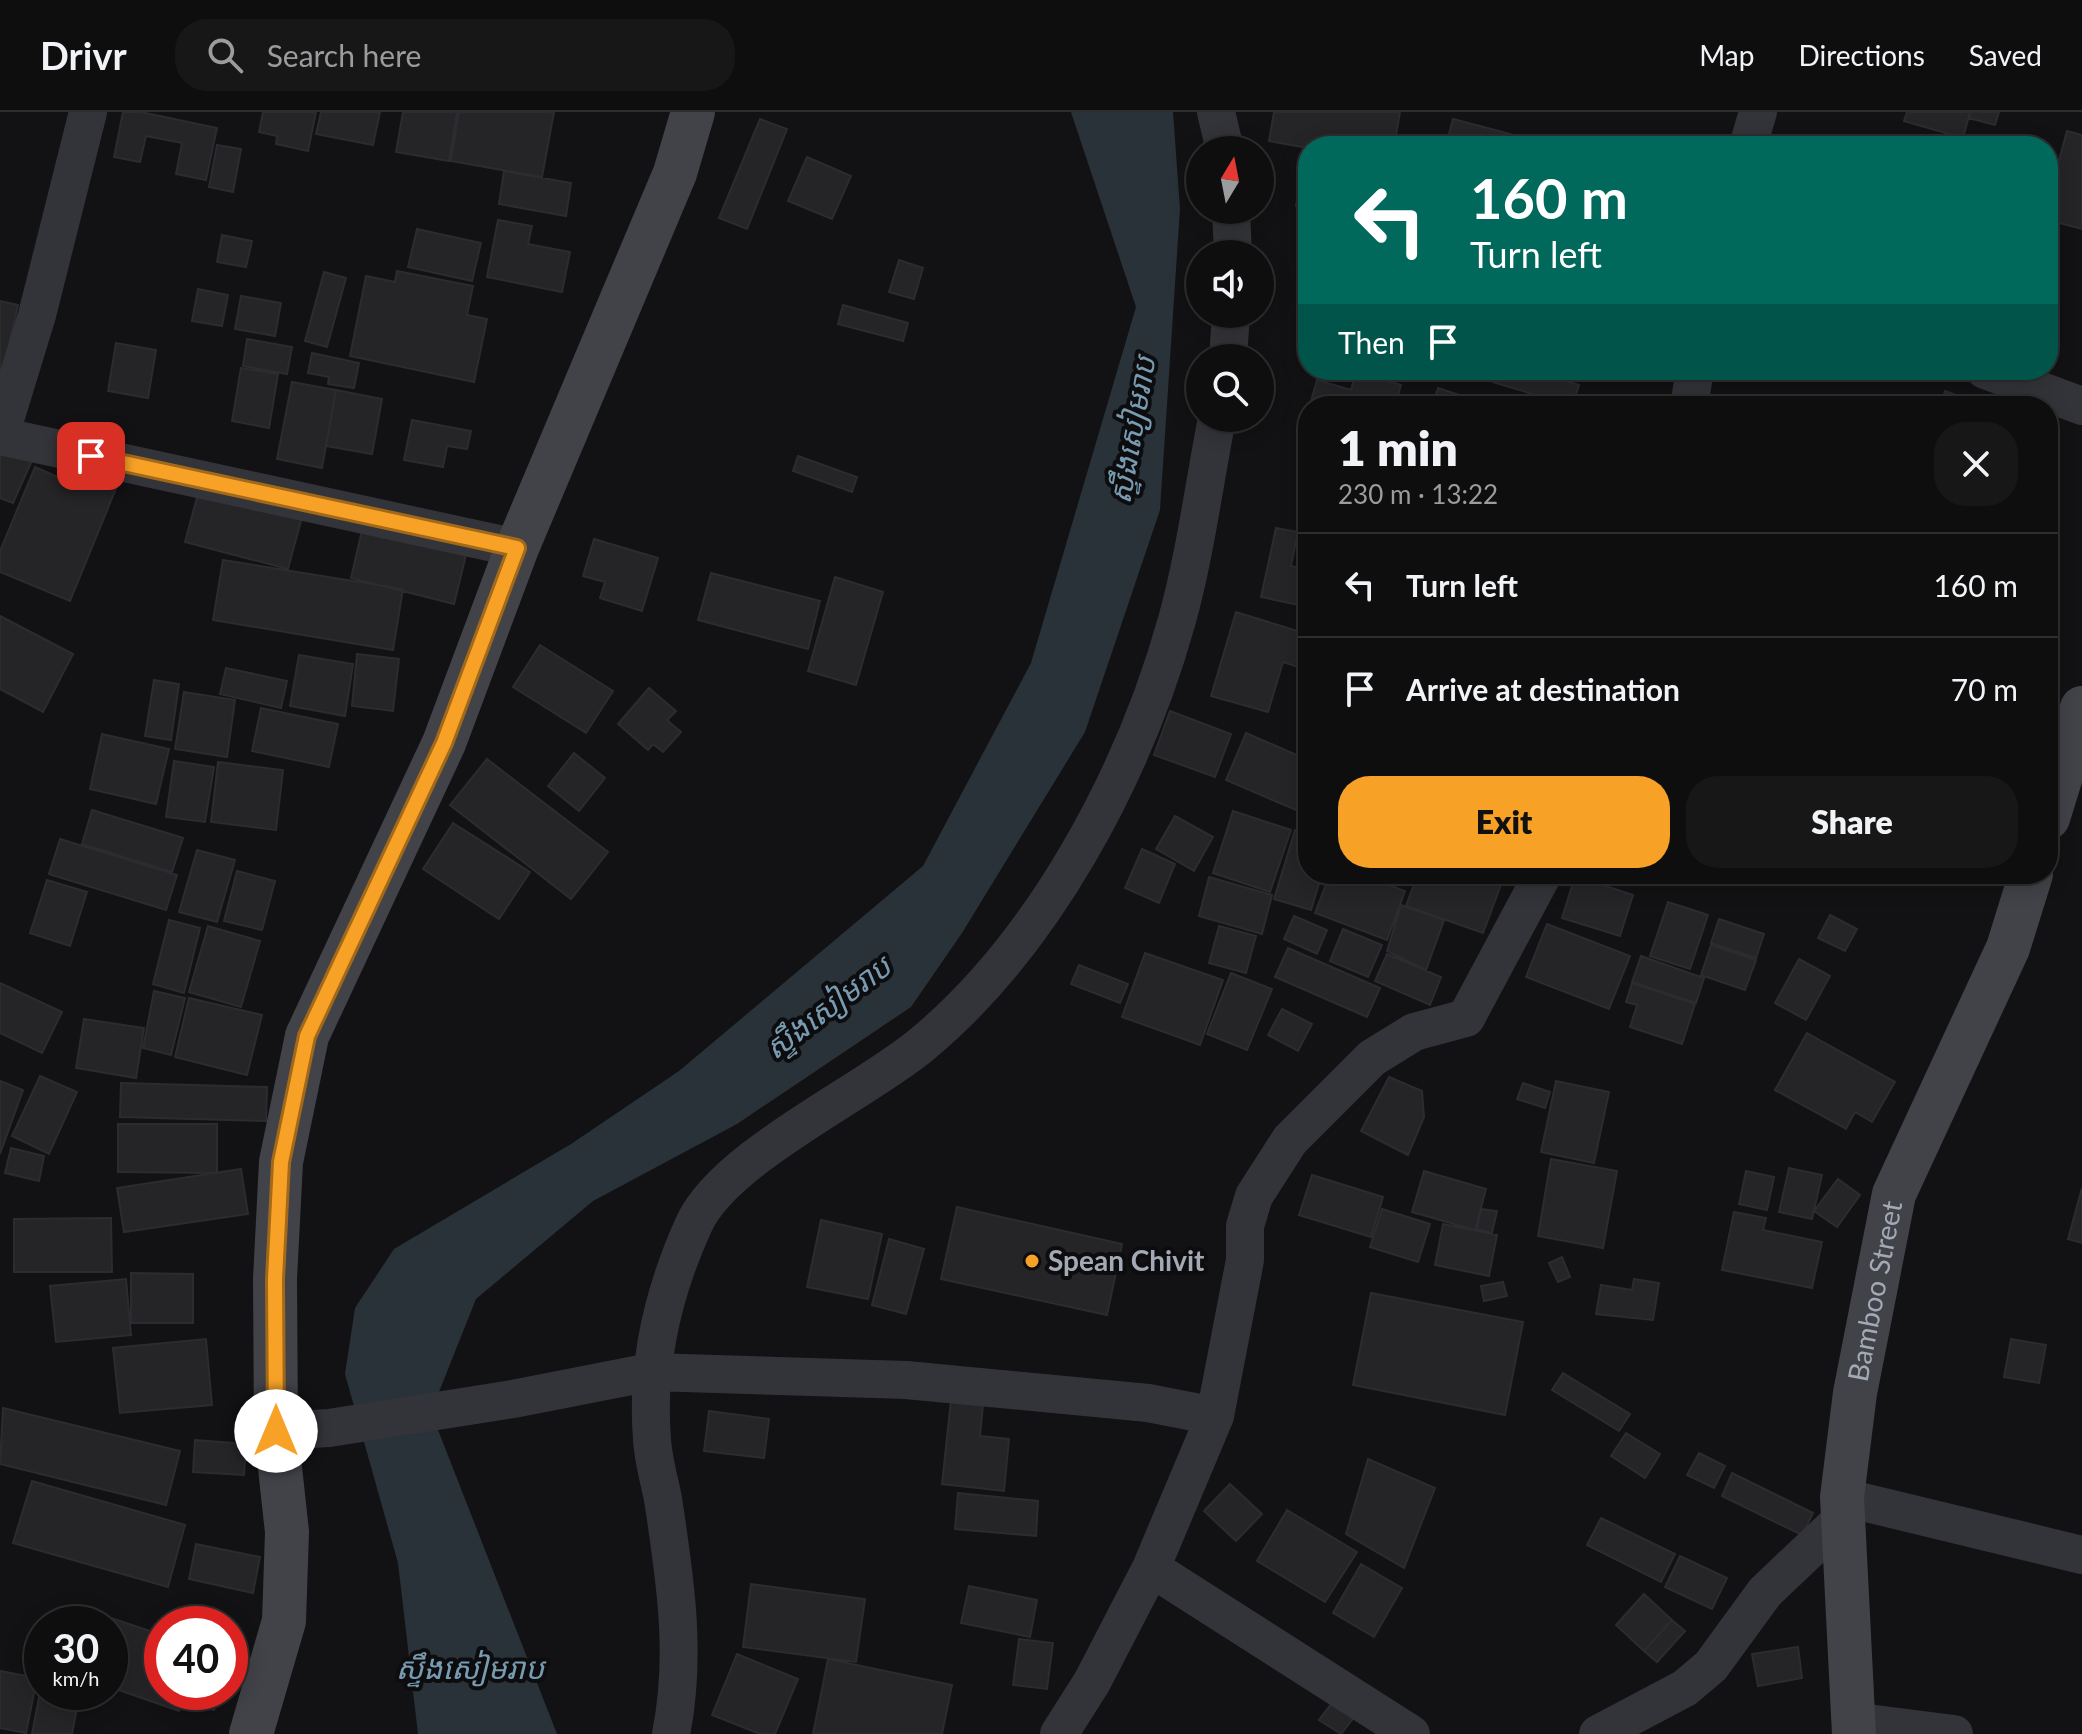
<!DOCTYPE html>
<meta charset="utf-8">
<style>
:root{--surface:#0e0e0f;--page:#171718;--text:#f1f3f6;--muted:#9b9c9e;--line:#2e2e2f;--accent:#f7a227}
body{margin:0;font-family:Lato,"Noto Sans Khmer",sans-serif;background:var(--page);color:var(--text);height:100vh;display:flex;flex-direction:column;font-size:30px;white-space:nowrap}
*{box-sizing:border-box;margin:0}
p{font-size:26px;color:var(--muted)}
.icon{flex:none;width:44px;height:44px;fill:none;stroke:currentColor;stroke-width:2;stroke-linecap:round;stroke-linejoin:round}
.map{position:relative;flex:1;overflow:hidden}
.details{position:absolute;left:1298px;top:284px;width:760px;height:488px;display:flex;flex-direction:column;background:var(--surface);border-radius:32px;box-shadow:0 4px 20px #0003,0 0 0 2px var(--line)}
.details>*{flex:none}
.hud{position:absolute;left:1298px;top:24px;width:760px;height:244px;border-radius:32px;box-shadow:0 4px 20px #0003,0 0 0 2px var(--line);background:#00695c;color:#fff;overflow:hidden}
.needle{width:52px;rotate:10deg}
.controls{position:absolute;left:1186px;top:24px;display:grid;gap:16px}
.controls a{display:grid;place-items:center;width:88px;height:88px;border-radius:50%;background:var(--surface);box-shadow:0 4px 20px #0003,0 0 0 2px var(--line);font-size:40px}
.speed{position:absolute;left:24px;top:1494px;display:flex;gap:16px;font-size:40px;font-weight:700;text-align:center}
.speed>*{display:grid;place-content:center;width:104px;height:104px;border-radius:50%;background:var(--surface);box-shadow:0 4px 20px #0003,0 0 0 2px var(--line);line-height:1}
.speed small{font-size:20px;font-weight:400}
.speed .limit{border:12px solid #d22;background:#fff;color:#111}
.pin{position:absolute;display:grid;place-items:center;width:68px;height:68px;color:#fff;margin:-34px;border-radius:16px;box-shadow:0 4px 12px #0006}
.me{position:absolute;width:88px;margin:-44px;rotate:0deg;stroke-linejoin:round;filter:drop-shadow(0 0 6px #0008)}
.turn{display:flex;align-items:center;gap:28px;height:168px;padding:0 40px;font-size:36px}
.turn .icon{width:104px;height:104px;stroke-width:2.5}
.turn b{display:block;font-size:56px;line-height:68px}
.then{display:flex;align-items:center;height:76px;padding:0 40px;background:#0003;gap:16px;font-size:30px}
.round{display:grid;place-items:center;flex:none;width:84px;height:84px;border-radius:32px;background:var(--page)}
.head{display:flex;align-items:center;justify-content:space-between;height:136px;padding:0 40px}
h1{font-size:48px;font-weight:800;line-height:60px}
.primary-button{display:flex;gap:16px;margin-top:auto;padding:16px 40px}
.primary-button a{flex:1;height:92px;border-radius:32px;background:var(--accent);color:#111;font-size:32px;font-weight:800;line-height:92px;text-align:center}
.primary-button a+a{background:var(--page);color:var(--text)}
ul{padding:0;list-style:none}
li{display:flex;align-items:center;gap:24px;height:104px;padding:0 40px;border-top:2px solid var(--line)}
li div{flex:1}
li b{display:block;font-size:30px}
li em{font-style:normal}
header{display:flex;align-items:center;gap:48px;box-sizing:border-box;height:112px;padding:0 40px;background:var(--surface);border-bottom:2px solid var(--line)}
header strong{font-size:38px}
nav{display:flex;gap:44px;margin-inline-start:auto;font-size:28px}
.search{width:560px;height:72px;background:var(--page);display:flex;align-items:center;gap:20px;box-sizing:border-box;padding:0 28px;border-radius:32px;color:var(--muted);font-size:30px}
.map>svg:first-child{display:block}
.water{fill:#283238}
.building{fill:#252528;stroke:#2c2c30;stroke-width:2}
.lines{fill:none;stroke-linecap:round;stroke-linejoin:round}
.street{stroke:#333439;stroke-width:38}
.secondary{stroke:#414349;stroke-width:44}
.route-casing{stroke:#a16919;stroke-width:20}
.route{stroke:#f7a227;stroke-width:14}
.poi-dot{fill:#f7a227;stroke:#0d0d0f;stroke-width:3}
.labels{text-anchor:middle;stroke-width:8;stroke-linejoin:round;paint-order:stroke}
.poi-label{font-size:28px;font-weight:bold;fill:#a3aab5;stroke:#0d0d0f;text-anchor:start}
.street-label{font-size:28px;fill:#a3aab5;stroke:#0d0d0f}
.water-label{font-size:30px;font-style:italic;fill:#789bb1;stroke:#0d0d0f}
</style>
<header>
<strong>Drivr</strong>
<div class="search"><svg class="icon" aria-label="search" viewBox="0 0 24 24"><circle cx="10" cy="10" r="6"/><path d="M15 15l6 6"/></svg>Search here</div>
<nav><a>Map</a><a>Directions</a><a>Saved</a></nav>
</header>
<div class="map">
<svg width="2082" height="1622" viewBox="0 0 2082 1622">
<rect width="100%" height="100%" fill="#121214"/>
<path class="water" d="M 1071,0 L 1173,0 L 1180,97 L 1160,398 L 1085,620 L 962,821 L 911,895 L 737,1012 L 593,1089 L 476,1187 L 431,1300 L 557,1622 L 418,1622 L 398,1451 L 345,1262 L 355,1196 L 394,1137 L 571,1032 L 679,959 L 923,754 L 1031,551 L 1136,195 Z"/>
<path class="building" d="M 123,0 L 141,0 L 217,16 L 206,68 L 176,62 L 182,31 L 146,24 L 140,50 L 114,45 Z
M 263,0 L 316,0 L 308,39 L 276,32 L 277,24 L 259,20 Z
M 321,0 L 380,0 L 373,33 L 316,22 Z
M 403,0 L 457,0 L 449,49 L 396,40 Z
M 459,0 L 554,0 L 542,65 L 451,49 Z
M 1274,0 L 1400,0 L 1394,34 L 1308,36 L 1269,29 Z
M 1907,0 L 1970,0 L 1963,26 L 1904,9 Z
M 1971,0 L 1999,0 L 1995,13 L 1969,6 Z
M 760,7 L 787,17 L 747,117 L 719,106 Z
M 1453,7 L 1514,23 L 1511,34 L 1446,34 Z
M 2067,19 L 2082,23 L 2082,117 L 2048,108 L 2048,88 Z
M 1614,24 L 1653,34 L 1612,34 Z
M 1951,28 L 1971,34 L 1949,34 Z
M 217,33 L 241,37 L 233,80 L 209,75 Z
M 1305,43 L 1308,43 L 1308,96 L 1296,94 Z
M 807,45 L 851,64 L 832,107 L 788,89 Z
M 504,59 L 571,71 L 566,104 L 499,92 Z
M 498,108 L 532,114 L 528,132 L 570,140 L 562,180 L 487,165 Z
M 417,117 L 481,131 L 472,169 L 408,155 Z
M 222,123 L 252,129 L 246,155 L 217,150 Z
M 899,148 L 923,156 L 914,187 L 889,180 Z
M 397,159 L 473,174 L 467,203 L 487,207 L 474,270 L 350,244 L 366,164 L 395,170 Z
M 324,160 L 346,166 L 327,235 L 305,229 Z
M 198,177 L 228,183 L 222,214 L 192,209 Z
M 241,184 L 281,191 L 275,224 L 235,217 Z
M 0,189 L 18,193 L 0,271 Z
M 843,193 L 908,211 L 903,229 L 838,212 Z
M 247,227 L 292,235 L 287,262 L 243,254 Z
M 116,231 L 156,238 L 148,286 L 108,279 Z
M 312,241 L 359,251 L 354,276 L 328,272 L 329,265 L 308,261 Z
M 241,256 L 278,262 L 269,316 L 232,309 Z
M 1497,258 L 1531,258 L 1579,273 L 1572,294 L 1551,294 L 1552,288 L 1493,270 Z
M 1356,260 L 1401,273 L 1395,294 L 1329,294 L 1311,289 L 1317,268 L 1351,278 Z
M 292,270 L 336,278 L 322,356 L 277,347 Z
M 1438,276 L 1493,294 L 1432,294 Z
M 336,278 L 382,287 L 372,342 L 326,334 Z
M 1945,279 L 1970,288 L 1967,294 L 1940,294 Z
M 412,308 L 471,319 L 467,337 L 447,334 L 443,355 L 404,348 Z
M 6,332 L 34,344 L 13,391 L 0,386 L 0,346 Z
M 798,344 L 857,365 L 852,380 L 793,359 Z
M 67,348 L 119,369 L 70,489 L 0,460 L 0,439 L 35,355 L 60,366 Z
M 199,378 L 302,405 L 288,457 L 185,430 Z
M 363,414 L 467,439 L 454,492 L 351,466 Z
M 1276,416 L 1298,420 L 1291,454 L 1308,458 L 1308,495 L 1261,485 Z
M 594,427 L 658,446 L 642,499 L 600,486 L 605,470 L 583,464 Z
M 223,448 L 403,477 L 393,538 L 213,508 Z
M 711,461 L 820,489 L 808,537 L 698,508 Z
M 835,465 L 883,480 L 856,573 L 808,559 Z
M 1236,500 L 1307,522 L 1298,555 L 1283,550 L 1268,600 L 1211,584 Z
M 0,504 L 73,542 L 43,600 L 0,577 Z
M 540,533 L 613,579 L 586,621 L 513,575 Z
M 357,542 L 399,547 L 393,599 L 352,594 Z
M 299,543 L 353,552 L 345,604 L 290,594 Z
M 226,556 L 287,569 L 281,596 L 220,582 Z
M 154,568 L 179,572 L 171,628 L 145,624 Z
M 649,576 L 676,599 L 667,608 L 681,620 L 663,640 L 653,632 L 648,638 L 618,612 Z
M 184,580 L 235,588 L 227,645 L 175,637 Z
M 261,596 L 338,612 L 329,655 L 252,639 Z
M 1170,599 L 1231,622 L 1215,665 L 1154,643 Z
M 1246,621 L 1308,648 L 1308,670 L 1296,698 L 1226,668 Z
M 102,622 L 169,637 L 156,692 L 90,677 Z
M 574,641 L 605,666 L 579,699 L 548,674 Z
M 487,647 L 608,740 L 571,787 L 450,693 Z
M 174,649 L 214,655 L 205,710 L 166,705 Z
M 218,650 L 283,658 L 276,718 L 211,710 Z
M 92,698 L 183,726 L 172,760 L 82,732 Z
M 1233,699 L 1291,718 L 1270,780 L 1213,761 Z
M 1175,704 L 1213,725 L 1194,759 L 1156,737 Z
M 453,711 L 530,760 L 499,807 L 423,757 Z
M 1295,718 L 1308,722 L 1308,762 L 1322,762 L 1311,798 L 1274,787 Z
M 60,727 L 177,763 L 166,798 L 49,762 Z
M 1142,737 L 1175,752 L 1159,791 L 1125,776 Z
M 197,738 L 235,748 L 217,810 L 179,800 Z
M 237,759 L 275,769 L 262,818 L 224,809 Z
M 1330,762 L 1359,762 L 1405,779 L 1387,828 L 1315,801 Z
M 1418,762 L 1505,762 L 1483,821 L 1406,794 Z
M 1575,764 L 1633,783 L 1620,824 L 1562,806 Z
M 1209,765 L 1272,783 L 1262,822 L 1199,804 Z
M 47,768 L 87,780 L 70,834 L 30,821 Z
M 1668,790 L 1708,803 L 1690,857 L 1650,844 Z
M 1401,793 L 1444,808 L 1426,858 L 1387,839 Z
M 1830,803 L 1857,817 L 1845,839 L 1818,826 Z
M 1294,804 L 1327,818 L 1317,842 L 1284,827 Z
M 1719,807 L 1764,822 L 1756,846 L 1711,831 Z
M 169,808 L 200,816 L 184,881 L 153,872 Z
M 1547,812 L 1630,844 L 1609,897 L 1526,865 Z
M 208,814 L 260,829 L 241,895 L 189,880 Z
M 1219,814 L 1256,824 L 1246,861 L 1209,851 Z
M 1343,817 L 1382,833 L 1368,865 L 1330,849 Z
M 1711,833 L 1756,848 L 1745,878 L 1701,863 Z
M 1288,836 L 1380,876 L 1367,905 L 1275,865 Z
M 1145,841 L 1223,868 L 1200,933 L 1122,905 Z
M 1387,842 L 1441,865 L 1430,893 L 1375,869 Z
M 1641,844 L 1704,866 L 1696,891 L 1632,870 Z
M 1799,847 L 1830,864 L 1806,908 L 1775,891 Z
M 1079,853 L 1128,872 L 1120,891 L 1071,872 Z
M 1231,861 L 1272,877 L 1247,938 L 1207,922 Z
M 0,871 L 62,900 L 42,941 L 0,921 Z
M 1632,871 L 1695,892 L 1682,932 L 1630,915 L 1637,893 L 1626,890 Z
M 154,879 L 185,886 L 171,943 L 143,936 Z
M 189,886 L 262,903 L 247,963 L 175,945 Z
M 1282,897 L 1312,912 L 1298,939 L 1268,923 Z
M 84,907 L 144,916 L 136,966 L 76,956 Z
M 1807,921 L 1895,970 L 1872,1010 L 1855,1000 L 1846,1017 L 1775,978 Z
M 40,964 L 77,980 L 49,1042 L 12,1024 Z
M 1389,965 L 1422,979 L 1424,1005 L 1408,1043 L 1361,1019 Z
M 0,969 L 23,978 L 0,1042 Z
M 1556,969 L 1609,980 L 1594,1051 L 1541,1040 Z
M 121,971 L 267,975 L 266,1009 L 120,1005 Z
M 1523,971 L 1550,980 L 1545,996 L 1517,987 Z
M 118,1012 L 217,1012 L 217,1061 L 118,1060 Z
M 11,1036 L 44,1044 L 39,1069 L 5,1061 Z
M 1551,1047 L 1617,1059 L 1603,1136 L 1538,1124 Z
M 1789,1056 L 1822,1063 L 1812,1107 L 1779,1100 Z
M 241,1057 L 248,1102 L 124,1120 L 117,1076 Z
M 1424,1059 L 1486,1077 L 1475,1118 L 1412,1100 Z
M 1746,1059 L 1774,1065 L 1767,1098 L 1739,1092 Z
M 1312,1063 L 1383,1085 L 1371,1125 L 1299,1103 Z
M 1838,1067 L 1860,1083 L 1837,1115 L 1814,1099 Z
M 2082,1076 L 2082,1131 L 2068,1127 Z
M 957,1095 L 1122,1132 L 1107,1203 L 941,1167 Z
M 1382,1097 L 1430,1112 L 1418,1150 L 1370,1135 Z
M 1481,1097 L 1497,1099 L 1492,1121 L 1477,1117 Z
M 1734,1100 L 1766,1106 L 1763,1118 L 1822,1130 L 1812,1176 L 1722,1158 Z
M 111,1106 L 112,1160 L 14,1160 L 14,1107 Z
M 821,1108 L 882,1122 L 868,1187 L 807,1175 Z
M 1443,1112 L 1497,1123 L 1489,1164 L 1435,1153 Z
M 889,1127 L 924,1137 L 906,1202 L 872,1193 Z
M 1562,1145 L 1570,1165 L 1558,1170 L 1549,1151 Z
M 131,1161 L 193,1162 L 193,1211 L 131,1211 Z
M 126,1167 L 131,1223 L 56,1230 L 50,1174 Z
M 1634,1167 L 1659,1171 L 1653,1208 L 1596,1202 L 1601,1173 L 1632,1178 Z
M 1503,1170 L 1507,1184 L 1484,1189 L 1481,1174 Z
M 1371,1181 L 1523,1210 L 1505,1303 L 1353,1273 Z
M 206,1227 L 212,1293 L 120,1301 L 113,1236 Z
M 2011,1227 L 2046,1233 L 2039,1271 L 2004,1265 Z
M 1563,1261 L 1630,1302 L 1619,1319 L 1552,1278 Z
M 951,1288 L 983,1292 L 980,1324 L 1009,1327 L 1004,1379 L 942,1372 Z
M 3,1296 L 180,1339 L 166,1393 L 0,1352 Z
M 709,1299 L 769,1307 L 764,1346 L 704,1339 Z
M 1626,1321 L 1660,1342 L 1645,1366 L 1611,1344 Z
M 195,1328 L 246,1332 L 244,1363 L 193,1360 Z
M 1699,1341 L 1725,1354 L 1714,1376 L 1687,1363 Z
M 1368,1347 L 1435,1376 L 1404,1456 L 1346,1422 Z
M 1732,1361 L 1813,1401 L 1802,1423 L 1722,1384 Z
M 32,1369 L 185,1413 L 168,1475 L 13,1431 Z
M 1230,1372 L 1262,1402 L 1236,1429 L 1204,1399 Z
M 958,1381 L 1038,1389 L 1036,1424 L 955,1417 Z
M 1287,1398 L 1357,1440 L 1325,1490 L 1257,1449 Z
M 1601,1406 L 1675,1442 L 1661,1470 L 1587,1433 Z
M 196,1432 L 260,1445 L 253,1481 L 189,1467 Z
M 1680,1444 L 1727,1466 L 1712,1497 L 1665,1475 Z
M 1361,1452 L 1402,1476 L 1374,1525 L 1333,1501 Z
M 751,1472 L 865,1487 L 856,1550 L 743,1535 Z
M 969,1474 L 1037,1488 L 1030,1525 L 961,1511 Z
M 1644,1482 L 1672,1508 L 1644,1539 L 1616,1513 Z
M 84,1497 L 162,1523 L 162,1580 L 219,1580 L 214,1598 L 183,1588 L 179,1599 L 110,1575 L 110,1512 L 79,1512 Z
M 1672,1508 L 1685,1519 L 1657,1550 L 1644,1539 Z
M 1019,1527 L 1053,1531 L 1047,1577 L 1013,1573 Z
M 1798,1535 L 1802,1566 L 1758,1574 L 1752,1542 Z
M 737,1542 L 798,1567 L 775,1622 L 760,1622 L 712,1603 Z
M 828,1547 L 952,1573 L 942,1622 L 813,1622 Z
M 0,1559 L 37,1566 L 26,1621 L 0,1616 Z
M 42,1570 L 42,1580 L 80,1580 L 72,1622 L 32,1622 Z
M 1338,1583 L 1359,1599 L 1341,1622 L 1319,1608 Z"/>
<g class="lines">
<path class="street" d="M 1216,0 L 1225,38
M 1748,34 L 1758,0
M 1231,98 L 1233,142
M 1228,246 L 1231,202
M 1985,258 L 2082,294
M 1689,294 L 1695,258
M 0,324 L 517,436
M 0,324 L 37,203 L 88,0
M 276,1319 L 329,1316 L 513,1287 L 651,1260 L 906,1268 L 1148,1291 L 1215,1304
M 1842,1385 L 2082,1443
M 1151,1456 L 1411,1622
M 1852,1609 L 1954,1622
M 671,1622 C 687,1543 675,1466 663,1387 C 659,1367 653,1347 652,1327 C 646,1252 663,1180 694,1112 C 724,1046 860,983 920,934 C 1044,832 1134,662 1177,508 C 1195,443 1204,373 1217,306
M 1059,1622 L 1092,1570 L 1151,1456 L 1215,1304 L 1245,1148 L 1245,1114 L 1254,1084 L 1290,1028 L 1372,946 L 1414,920 L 1466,906 L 1543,762
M 1598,1622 L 1685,1576 L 1711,1554 L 1765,1480 L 1842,1407"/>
<g class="secondary">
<path d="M 2048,706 L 2082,596"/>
<path d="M 251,1622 L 284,1509 L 287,1420 L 276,1319 L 275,1167 L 281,1050 L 307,924 L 444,631 L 517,436 L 675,61 L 693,0"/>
<path id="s1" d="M 1854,1622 L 1842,1385 L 1855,1281 L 1894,1082 L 2008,836 L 2031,762"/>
</g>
</g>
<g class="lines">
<g class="route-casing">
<path id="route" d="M 91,344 L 517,436 L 444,631 L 307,924 L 281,1050 L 275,1167 L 276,1319"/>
</g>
<use href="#route" class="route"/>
</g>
<circle class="poi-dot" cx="1032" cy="1149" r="8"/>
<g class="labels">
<g class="poi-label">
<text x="1048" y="1159">Spean Chivit</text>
</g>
<g class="street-label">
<text dy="10" stroke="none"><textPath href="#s1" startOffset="446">Bamboo Street</textPath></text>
</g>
<g class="water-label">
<text transform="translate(1133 318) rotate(-80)" y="10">ស្ទឹងសៀមរាប</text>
<text transform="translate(828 896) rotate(-37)" y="10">ស្ទឹងសៀមរាប</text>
<text x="470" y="1567">ស្ទឹងសៀមរាប</text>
</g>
</g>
</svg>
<div class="controls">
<a><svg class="needle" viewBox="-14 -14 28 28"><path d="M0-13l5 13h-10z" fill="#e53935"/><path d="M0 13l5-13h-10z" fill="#9b9c9e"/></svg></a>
<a><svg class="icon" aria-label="sound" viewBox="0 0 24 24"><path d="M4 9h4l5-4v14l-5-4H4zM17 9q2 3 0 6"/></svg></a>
<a><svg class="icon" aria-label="search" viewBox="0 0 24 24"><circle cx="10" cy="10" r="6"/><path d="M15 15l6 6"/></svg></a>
</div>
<div class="speed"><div>30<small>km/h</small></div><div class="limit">40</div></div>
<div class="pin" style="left:91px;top:344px;background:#d93025"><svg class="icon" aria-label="arrive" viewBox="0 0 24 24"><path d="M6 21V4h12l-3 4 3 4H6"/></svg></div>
<svg class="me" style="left:276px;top:1319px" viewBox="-20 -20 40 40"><circle r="19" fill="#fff"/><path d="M0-13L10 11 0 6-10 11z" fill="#f7a227"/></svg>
<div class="hud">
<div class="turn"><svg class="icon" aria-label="left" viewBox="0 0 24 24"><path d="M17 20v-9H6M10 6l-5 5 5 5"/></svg><div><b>160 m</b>Turn left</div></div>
<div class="then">Then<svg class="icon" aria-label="arrive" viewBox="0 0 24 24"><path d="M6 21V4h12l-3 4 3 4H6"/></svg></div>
</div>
<section class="details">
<div class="head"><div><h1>1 min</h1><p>230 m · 13:22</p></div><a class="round"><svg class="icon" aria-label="close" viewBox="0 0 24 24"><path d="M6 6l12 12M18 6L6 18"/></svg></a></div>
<ul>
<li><svg class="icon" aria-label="left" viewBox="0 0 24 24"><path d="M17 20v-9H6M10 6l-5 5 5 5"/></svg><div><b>Turn left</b></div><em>160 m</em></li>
<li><svg class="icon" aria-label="arrive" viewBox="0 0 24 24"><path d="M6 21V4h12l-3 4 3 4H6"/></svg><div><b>Arrive at destination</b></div><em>70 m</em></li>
</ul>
<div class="primary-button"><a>Exit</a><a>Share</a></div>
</section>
</div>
